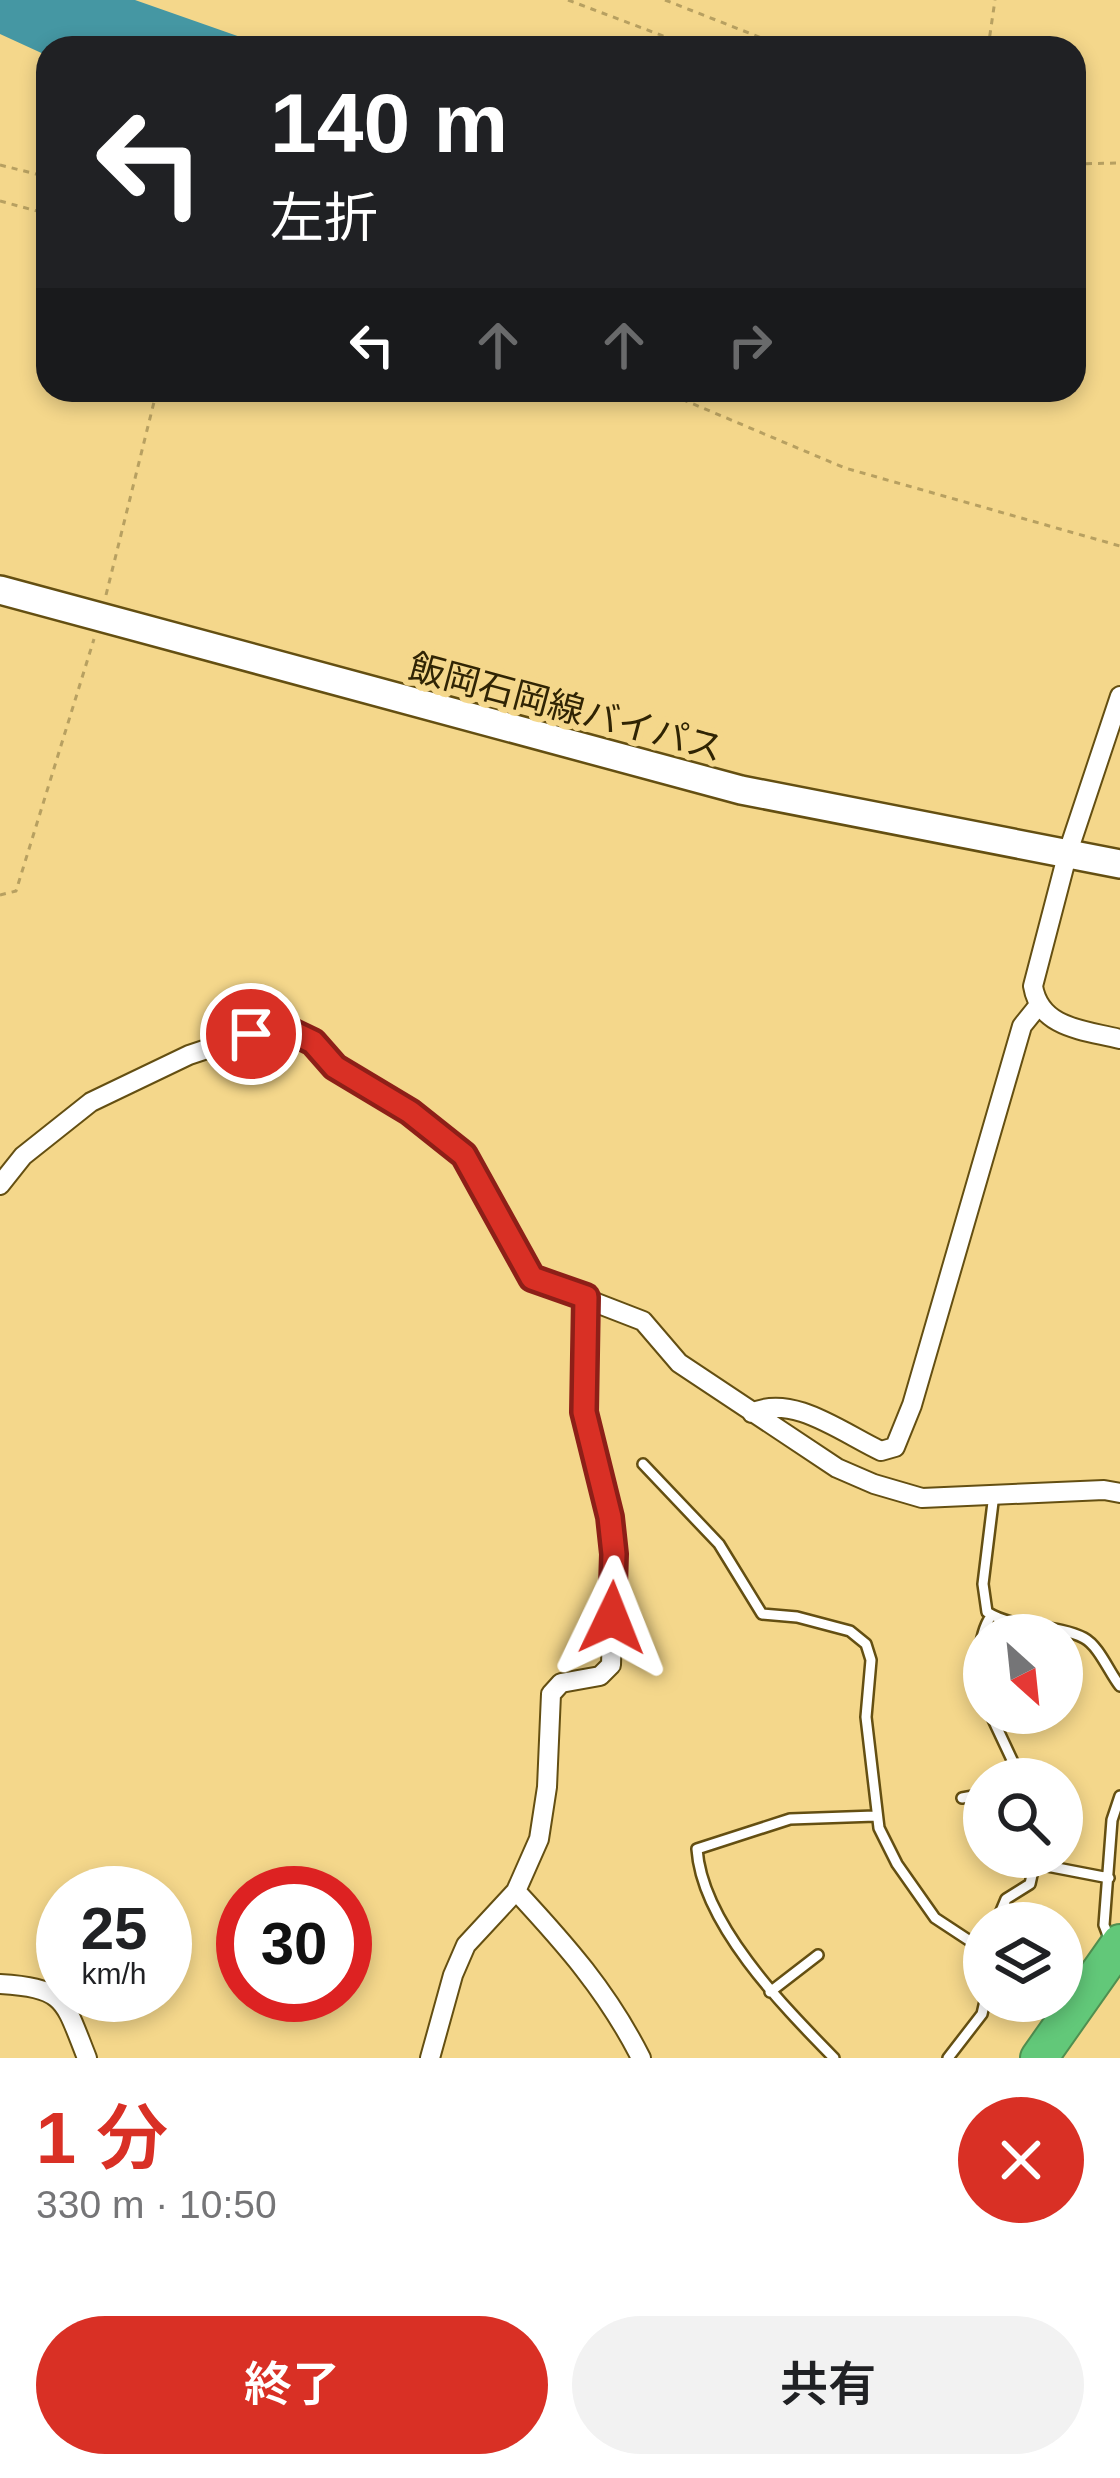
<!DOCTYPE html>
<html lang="ja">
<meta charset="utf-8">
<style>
:root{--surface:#fff;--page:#f2f2f2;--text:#202124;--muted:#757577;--accent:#d93025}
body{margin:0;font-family:Helvetica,"Noto Sans JP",sans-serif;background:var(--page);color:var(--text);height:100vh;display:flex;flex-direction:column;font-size:45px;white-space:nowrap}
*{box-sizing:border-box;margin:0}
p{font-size:39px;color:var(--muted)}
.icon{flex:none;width:66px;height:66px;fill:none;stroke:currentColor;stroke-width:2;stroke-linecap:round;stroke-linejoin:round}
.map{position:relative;height:2058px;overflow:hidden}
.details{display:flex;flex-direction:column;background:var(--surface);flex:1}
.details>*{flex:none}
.hud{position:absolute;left:36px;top:36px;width:1050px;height:366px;border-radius:36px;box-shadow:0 6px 18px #0003;background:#202124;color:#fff;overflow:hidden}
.needle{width:78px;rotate:153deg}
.controls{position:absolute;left:963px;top:1614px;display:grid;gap:24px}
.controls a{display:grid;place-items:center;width:120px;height:120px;border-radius:50%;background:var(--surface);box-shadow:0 6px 18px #0003;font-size:60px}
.speed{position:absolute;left:36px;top:1866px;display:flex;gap:24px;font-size:60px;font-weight:700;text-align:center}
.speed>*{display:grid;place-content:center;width:156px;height:156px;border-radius:50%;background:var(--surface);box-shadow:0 6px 18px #0003;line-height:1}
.speed small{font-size:30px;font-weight:400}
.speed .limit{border:18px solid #d22;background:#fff;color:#111}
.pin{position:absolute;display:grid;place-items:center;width:102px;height:102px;color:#fff;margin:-51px;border:6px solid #fff;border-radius:50%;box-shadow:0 3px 12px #0007}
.me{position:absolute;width:132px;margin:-66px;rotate:2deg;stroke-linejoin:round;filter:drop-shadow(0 0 9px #0008)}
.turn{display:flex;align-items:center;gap:42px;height:252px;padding:0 36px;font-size:54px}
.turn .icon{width:156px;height:156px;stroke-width:2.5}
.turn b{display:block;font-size:84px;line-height:102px}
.lanes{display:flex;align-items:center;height:114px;padding:0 36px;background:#0003;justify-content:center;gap:60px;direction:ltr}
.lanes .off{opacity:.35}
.round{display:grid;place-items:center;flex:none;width:126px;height:126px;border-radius:63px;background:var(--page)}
.head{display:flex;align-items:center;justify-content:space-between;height:204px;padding:0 36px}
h1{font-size:72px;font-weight:600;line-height:90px;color:var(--accent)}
.button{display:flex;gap:24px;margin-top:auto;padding:24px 36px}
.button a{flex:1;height:138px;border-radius:72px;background:var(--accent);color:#fff;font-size:48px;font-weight:600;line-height:138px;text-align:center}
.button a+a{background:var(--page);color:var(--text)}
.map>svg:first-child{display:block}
.water{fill:#4597a3}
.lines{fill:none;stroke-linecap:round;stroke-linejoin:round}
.lane-casing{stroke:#644f12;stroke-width:14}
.street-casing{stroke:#644f12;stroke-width:22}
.secondary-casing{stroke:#644f12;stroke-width:32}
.highway-casing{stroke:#508f50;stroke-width:40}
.path{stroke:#b7a061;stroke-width:3;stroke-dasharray:6 6;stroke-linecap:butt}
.lane{stroke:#fff;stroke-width:9}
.street{stroke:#fff;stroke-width:18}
.secondary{stroke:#fff;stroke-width:27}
.highway{stroke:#62c879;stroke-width:36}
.route-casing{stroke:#8d1f18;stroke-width:30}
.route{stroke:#d93025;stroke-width:21}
.labels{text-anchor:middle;stroke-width:12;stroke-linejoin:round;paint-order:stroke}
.street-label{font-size:36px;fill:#302404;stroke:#f4d78b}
</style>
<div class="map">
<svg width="1120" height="2058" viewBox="0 0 1120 2058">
<rect width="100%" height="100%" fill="#f4d78b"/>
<path class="water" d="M 0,0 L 135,0 L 272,48 L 48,48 L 48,56 L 0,34 Z"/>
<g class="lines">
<g class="lane-casing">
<path id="lane" d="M 643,1464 L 719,1544 L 762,1614 L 797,1617 L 850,1631 L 866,1644 L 871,1660 L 866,1717 L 879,1828 L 897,1864 L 935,1918 L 973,1943 L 984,1958
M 994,1494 L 983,1584 L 987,1612 C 1015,1630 1055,1623 1084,1638 C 1099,1646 1109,1672 1120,1686
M 984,1701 C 976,1679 977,1636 991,1616
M 990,1713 L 1021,1779
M 962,1798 L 984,1794
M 1023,1857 L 1026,1862 L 1109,1878
M 996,1923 L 1006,1899 L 1030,1884 L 1036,1857
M 1109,1938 L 1104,1925 L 1112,1820 L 1120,1796
M 770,1992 L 818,1955
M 834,2058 C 784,2007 702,1924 697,1849 L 790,1819 L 875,1816
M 948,2058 L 982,2014 L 985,2001"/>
</g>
<g class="street-casing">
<path id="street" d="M 1120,696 L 1068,852 L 1033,986 C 1040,1029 1085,1030 1120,1039
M 0,1185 L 23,1156 L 91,1102 L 189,1055 L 252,1034 L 290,1032 L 313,1042 L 335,1067 L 410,1113 L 464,1155 L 532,1278 L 643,1321 L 679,1363 L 837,1468 L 874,1484 L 922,1498 L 1104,1490 L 1120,1493
M 752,1413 C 792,1393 844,1434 881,1451 L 895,1447 L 912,1405 L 1022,1026 L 1038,1006
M 516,1891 C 566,1945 607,1991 641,2058
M 0,1984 C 67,1988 64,2001 87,2058
M 430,2058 L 453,1975 L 466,1945 L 516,1891 L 539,1839 L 547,1787 L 551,1694 L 561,1683 L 600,1676 L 611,1665 L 614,1554 L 610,1517 L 584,1412 L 587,1297"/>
</g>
<g class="secondary-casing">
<path id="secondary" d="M 0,590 L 741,790 L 1120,864"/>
</g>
<g class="highway-casing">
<path id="highway" d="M 1039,2058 L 1120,1943"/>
</g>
<path class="path" d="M 568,0 L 695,48
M 665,0 L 787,48
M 988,48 L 995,0
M 1074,164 L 1120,163
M 0,165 L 48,177
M 0,201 L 48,214
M 660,390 L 845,468 L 1120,546
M 106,595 L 157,390
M 0,895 L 16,891 L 94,639"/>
<use href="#lane" class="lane"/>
<use href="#street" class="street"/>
<use href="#secondary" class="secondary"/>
<use href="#highway" class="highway"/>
</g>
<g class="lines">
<g class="route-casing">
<path id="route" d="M 251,1034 L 290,1031 L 313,1042 L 335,1067 L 410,1112 L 464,1155 L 532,1278 L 586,1297 L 584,1412 L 610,1517 L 614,1554 L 612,1618"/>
</g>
<use href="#route" class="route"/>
</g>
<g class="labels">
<g class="street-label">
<text transform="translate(566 707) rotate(15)" y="13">飯岡石岡線バイパス</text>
</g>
</g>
</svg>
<div class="controls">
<a><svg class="needle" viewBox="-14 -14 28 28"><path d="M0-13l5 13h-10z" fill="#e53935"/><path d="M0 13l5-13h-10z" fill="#757577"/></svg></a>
<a><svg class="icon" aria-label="search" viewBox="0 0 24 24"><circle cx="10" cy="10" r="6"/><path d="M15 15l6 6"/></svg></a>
<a><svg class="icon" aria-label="layers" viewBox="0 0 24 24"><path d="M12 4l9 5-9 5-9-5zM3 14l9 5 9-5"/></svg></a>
</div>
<div class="speed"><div>25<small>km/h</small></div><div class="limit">30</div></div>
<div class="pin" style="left:251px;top:1034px;background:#d93025"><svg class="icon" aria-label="arrive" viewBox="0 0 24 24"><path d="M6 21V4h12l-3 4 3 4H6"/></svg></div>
<svg class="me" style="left:612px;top:1618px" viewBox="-20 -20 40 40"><path d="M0-17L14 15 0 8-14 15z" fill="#d93025" stroke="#fff" stroke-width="4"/></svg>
<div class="hud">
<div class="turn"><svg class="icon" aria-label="left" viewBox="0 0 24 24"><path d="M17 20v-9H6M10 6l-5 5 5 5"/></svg><div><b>140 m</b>左折</div></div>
<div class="lanes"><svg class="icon" aria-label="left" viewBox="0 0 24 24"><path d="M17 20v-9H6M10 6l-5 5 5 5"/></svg><svg class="icon off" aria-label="ahead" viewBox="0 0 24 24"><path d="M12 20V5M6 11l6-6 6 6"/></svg><svg class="icon off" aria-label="ahead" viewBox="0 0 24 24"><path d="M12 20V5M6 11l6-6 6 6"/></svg><svg class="icon off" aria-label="right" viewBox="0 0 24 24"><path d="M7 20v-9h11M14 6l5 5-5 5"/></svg></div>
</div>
</div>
<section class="details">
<div class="head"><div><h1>1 分</h1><p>330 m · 10:50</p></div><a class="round" style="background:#d93025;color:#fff"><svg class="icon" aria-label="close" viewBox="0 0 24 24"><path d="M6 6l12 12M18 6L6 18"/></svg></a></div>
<div class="button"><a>終了</a><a>共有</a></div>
</section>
